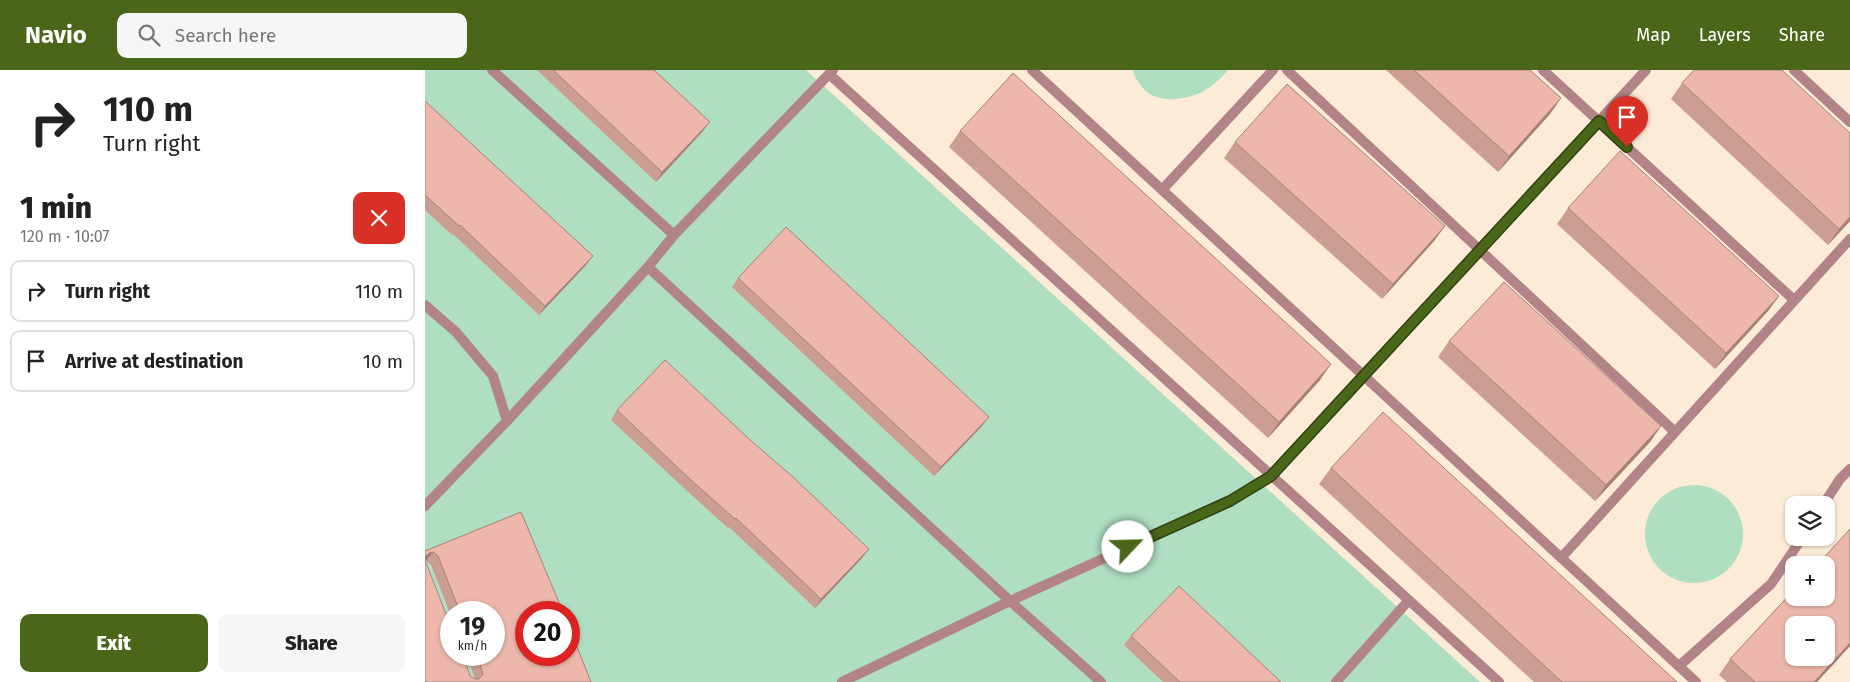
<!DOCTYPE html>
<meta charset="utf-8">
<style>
:root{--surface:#fff;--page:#f6f6f6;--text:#222;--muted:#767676;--line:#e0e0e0;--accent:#4a6618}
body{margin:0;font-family:"Fira Sans",sans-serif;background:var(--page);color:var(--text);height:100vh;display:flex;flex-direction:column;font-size:19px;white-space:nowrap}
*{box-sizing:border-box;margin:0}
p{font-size:16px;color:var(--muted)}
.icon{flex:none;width:28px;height:28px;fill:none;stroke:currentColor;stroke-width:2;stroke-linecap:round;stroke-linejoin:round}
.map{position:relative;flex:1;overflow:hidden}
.sheet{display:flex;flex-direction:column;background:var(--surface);width:425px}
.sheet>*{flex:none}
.guide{background:#fff;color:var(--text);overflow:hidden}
.buttons{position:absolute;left:1360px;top:426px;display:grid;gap:10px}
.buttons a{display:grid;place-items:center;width:50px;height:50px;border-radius:10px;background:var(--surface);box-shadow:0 1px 4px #0004;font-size:25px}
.speed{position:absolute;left:15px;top:531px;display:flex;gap:10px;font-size:25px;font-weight:700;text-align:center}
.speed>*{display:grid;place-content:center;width:65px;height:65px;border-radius:50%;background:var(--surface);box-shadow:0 1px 4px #0004;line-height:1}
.speed small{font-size:12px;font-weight:400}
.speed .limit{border:8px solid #d22;background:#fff;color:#111}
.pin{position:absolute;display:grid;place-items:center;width:42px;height:42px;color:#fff;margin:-51px -21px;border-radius:50% 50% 50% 0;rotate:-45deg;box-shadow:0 0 5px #0007}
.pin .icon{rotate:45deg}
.me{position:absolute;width:55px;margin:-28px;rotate:66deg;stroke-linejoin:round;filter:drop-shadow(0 0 4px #0008)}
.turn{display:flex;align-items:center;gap:18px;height:105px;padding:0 20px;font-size:22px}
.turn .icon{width:65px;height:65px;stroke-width:2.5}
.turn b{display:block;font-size:35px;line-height:42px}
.round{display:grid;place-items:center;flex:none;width:52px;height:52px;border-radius:10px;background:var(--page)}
.headline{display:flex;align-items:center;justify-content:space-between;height:85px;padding:0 20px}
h1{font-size:30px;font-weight:800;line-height:38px}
.action{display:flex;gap:10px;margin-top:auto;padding:10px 20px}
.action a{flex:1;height:58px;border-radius:10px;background:var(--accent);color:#fff;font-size:20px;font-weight:800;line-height:58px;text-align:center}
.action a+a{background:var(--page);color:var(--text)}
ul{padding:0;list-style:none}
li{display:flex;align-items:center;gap:15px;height:62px;margin:0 10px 8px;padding:0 10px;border:2px solid var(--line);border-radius:10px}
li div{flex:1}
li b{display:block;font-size:19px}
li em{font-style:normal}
header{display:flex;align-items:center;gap:30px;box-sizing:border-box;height:70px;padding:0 25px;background:var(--accent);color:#fff}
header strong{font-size:24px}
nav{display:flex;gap:28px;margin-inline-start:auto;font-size:18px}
.search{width:350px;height:45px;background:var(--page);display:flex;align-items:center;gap:12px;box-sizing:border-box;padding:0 18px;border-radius:10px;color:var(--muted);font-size:19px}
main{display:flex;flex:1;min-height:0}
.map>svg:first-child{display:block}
.green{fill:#afdec2;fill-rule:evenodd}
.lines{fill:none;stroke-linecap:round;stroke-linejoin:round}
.lane{stroke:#b28489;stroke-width:10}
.wall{fill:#cc9e93;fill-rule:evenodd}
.shaded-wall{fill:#a68178}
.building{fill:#edb8ab;stroke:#a68178;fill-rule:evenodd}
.route-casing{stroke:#304210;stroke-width:12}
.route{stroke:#4a6618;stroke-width:9}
</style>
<header>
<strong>Navio</strong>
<div class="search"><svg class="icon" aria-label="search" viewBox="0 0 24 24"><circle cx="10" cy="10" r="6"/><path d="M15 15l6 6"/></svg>Search here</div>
<nav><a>Map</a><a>Layers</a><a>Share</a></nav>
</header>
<main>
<section class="sheet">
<div class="guide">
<div class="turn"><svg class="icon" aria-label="right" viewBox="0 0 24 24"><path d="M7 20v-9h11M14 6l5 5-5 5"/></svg><div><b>110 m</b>Turn right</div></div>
</div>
<div class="headline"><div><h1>1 min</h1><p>120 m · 10:07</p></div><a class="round" style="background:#d93025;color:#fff"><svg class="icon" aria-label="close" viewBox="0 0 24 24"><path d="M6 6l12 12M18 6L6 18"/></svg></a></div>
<ul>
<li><svg class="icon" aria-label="right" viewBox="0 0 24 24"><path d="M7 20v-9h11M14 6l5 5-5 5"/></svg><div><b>Turn right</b></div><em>110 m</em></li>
<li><svg class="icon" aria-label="arrive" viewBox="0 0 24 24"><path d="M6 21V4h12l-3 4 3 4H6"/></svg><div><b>Arrive at destination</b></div><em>10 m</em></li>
</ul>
<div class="action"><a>Exit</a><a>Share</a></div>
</section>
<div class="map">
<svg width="1425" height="612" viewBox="0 0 1425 612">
<rect width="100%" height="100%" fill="#fcecd7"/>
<path class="green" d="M 0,0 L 381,0 L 1055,612 L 0,612 ZM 26,542 L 69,542 L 69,585 L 26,585 ZM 101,542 L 144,542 L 144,585 L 101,585 Z
M 708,0 L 803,0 C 797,7 788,16 779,21 C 762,30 730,35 717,17 C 713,11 709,7 708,0 Z
M1220 464a49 49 0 1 1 98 0a49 49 0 1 1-98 0Z"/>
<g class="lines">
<path class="lane" d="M 67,0 L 249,165
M 408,0 L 404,4 L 1074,612
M 607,0 L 1271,612
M 862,0 L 1250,362
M 1118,0 L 1369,230
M 1369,0 L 1425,52
M 737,120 L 848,0
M 223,197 L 585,531 L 676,612
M 0,235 L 31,262 L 68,306 L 82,351
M 1398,435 L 1415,409 L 1425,399
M 0,436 L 82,351 L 223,197 L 249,165 L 404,4
M 1136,488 L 1425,169
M 1254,596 L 1346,514 L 1377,468
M 417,612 L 585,531 L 805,431 L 846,406 L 1221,0
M 911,612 L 984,530"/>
</g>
<path class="wall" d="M 112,0 L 229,0 L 278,61 L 231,112 Z
M 961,0 L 1105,0 L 1136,28 L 1125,44 L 1073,102 Z
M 1257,13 L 1425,151 L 1403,175 L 1246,29 Z
M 0,31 L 161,195 L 114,245 L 28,164 L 27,165 L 0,140 Z
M 535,61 L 895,310 L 843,368 L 524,77 Z
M 810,72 L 1020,156 L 1009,171 L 957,229 L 799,88 Z
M 1143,138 L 1354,226 L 1343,241 L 1290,299 L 1132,154 Z
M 313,208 L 557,356 L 509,406 L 307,217 Z
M 1024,271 L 1236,356 L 1225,372 L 1170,431 L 1013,287 Z
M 192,340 L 437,488 L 390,538 L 304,457 L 303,458 L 261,420 L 186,350 Z
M 906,398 L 1252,612 L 1109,612 L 894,414 Z
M 96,442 L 166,612 L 0,612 L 0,481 ZM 0,491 L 1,491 L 6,495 L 26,546 L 26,542 L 69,542 L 69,585 L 42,585 L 50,609 L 45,606 Z
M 1425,459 L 1425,576 L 1392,612 L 1302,612 L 1294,605 L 1305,589 Z
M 706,566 L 856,612 L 738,612 L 699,575 Z"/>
<path class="shaded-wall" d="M 1136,28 L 1125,44 L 1073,102 L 1084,86 Z
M 285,52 L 278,61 L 231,112 L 237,102 Z
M 1425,147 L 1425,151 L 1403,175 L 1414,159 Z
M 1020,156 L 1009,171 L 957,229 L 968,214 Z
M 168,186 L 161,195 L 114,245 L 120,236 Z
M 1354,226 L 1343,241 L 1290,299 L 1301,283 Z
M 906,294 L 895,310 L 843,368 L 854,352 Z
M 564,347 L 557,356 L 509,406 L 516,397 Z
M 1236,356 L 1225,372 L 1170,431 L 1181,415 Z
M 444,479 L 437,488 L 390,538 L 396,529 Z
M 8,482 L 1,491 L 0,492 L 0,487 L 4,483 Z
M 1425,573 L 1425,576 L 1392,612 L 1389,612 Z"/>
<path class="building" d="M 128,0 L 229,0 L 285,52 L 237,102 Z
M 989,0 L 1105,0 L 1136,28 L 1084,86 Z
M 1269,0 L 1357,0 L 1425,63 L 1425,147 L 1414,159 L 1257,13 Z
M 588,3 L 906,294 L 854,352 L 535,61 Z
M 862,14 L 1020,156 L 968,214 L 810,72 Z
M 0,31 L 168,186 L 120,236 L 35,155 L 34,156 L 0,125 Z
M 1195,81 L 1354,226 L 1301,283 L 1143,138 Z
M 361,157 L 564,347 L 516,397 L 313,208 Z
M 1079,212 L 1236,356 L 1181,415 L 1024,271 Z
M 240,290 L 324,369 L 368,407 L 444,479 L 396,529 L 311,448 L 310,449 L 267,411 L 192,340 Z
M 958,342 L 1252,612 L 1137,612 L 906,398 Z
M 96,442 L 138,542 L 101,542 L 101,585 L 144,585 L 144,557 L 166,612 L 0,612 L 0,490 L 26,557 L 26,585 L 38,585 L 45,606 L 50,609 L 54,609 L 58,604 L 52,585 L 69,585 L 69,542 L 35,542 L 13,486 L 8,482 L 4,483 L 0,487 L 0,481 Z
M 1425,459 L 1425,573 L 1389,612 L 1330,612 L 1305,589 L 1369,520 L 1369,528 L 1401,528 L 1401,495 L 1392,495 ZM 1369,555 L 1401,555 L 1401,588 L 1369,588 Z
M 754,516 L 856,612 L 755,612 L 706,566 Z"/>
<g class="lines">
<g class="route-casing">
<path id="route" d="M 703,477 L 805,431 L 846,406 L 1174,51 L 1202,77"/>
</g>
<use href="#route" class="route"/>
</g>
</svg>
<div class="buttons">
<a><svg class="icon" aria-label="layers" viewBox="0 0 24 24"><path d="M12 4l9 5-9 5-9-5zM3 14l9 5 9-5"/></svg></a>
<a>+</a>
<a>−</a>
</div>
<div class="speed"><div>19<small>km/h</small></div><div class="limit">20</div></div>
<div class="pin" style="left:1202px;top:77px;background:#d93025"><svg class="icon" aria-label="arrive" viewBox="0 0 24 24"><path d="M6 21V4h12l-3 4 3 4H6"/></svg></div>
<svg class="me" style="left:703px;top:477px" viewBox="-20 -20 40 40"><circle r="19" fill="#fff"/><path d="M0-13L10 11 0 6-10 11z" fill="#4a6618"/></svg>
</div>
</main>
